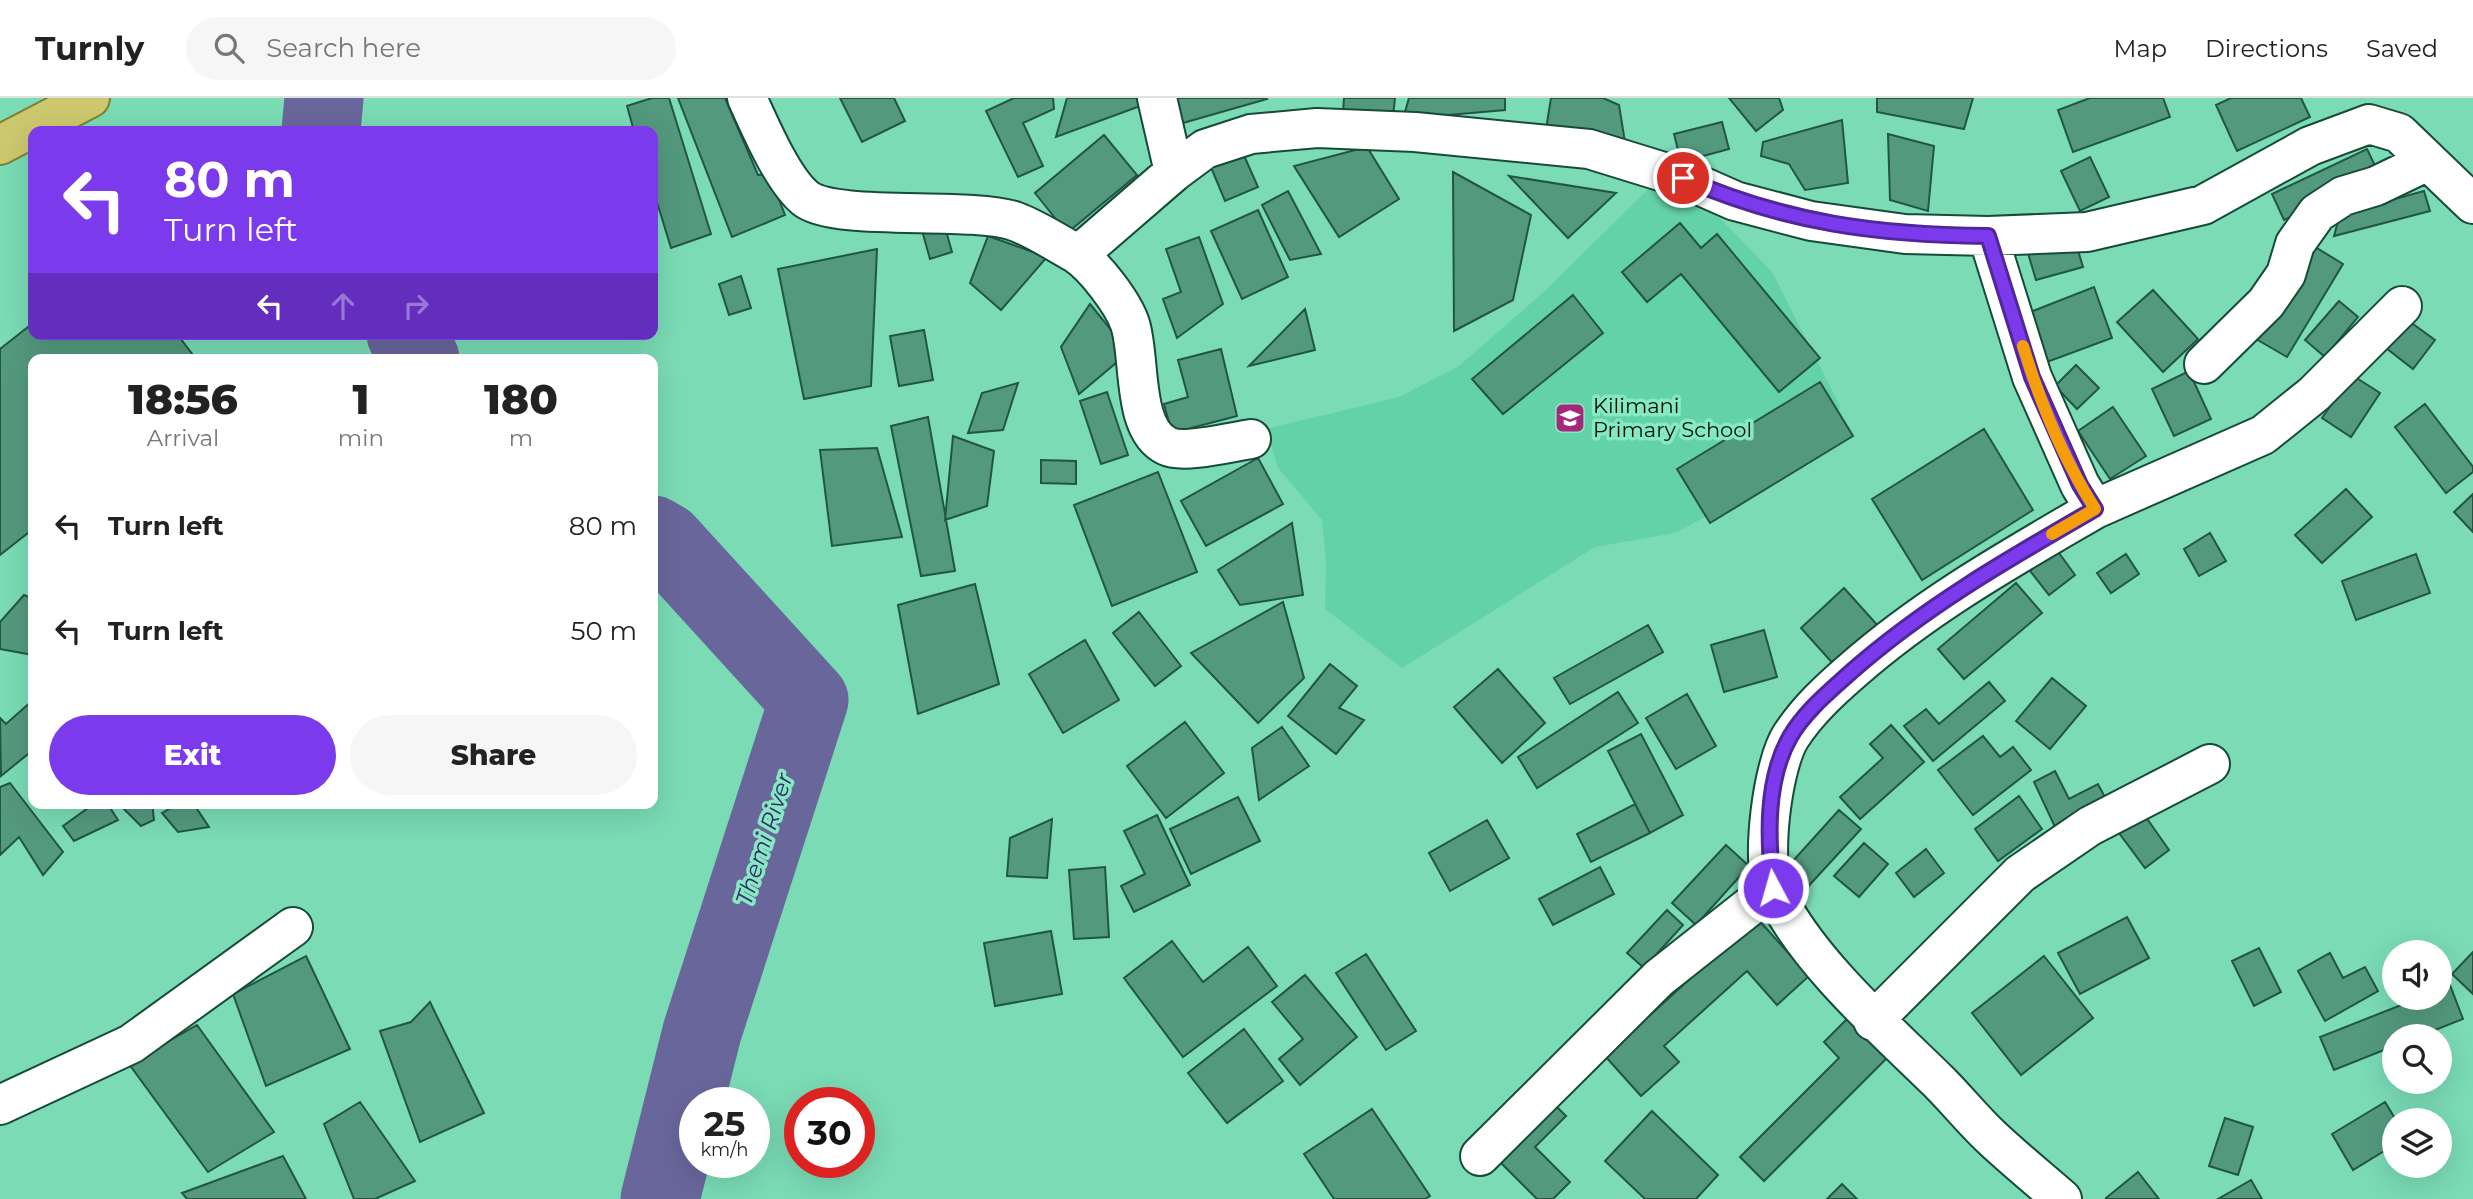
<!DOCTYPE html>
<style>
:root{--surface:#fff;--page:#f6f6f6;--text:#222;--muted:#767676;--line:#e0e0e0;--accent:#7c3aed}
body{margin:0;font-family:Montserrat,sans-serif;background:var(--page);color:var(--text);height:100vh;display:flex;flex-direction:column;font-size:26px;white-space:nowrap}
*{box-sizing:border-box;margin:0}
p{font-size:23px;color:var(--muted)}
.icon{flex:none;width:38px;height:38px;fill:none;stroke:currentColor;stroke-width:2;stroke-linecap:round;stroke-linejoin:round}
.map{position:relative;flex:1;overflow:hidden}
.side{position:absolute;left:28px;top:256px;width:630px;height:455px;display:flex;flex-direction:column;background:var(--surface);border-radius:14px;box-shadow:0 7px 28px #0002}
.side>*{flex:none}
.guide{position:absolute;left:28px;top:28px;width:630px;height:214px;border-radius:14px;box-shadow:0 7px 28px #0002;background:#7c3aed;color:#fff;overflow:hidden}
.tools{position:absolute;left:2382px;top:842px;display:grid;gap:14px}
.tools a{display:grid;place-items:center;width:70px;height:70px;border-radius:50%;background:var(--surface);box-shadow:0 7px 28px #0002;font-size:35px}
.speed{position:absolute;left:679px;top:989px;display:flex;gap:14px;font-size:35px;font-weight:700;text-align:center}
.speed>*{display:grid;place-content:center;width:91px;height:91px;border-radius:50%;background:var(--surface);box-shadow:0 7px 28px #0002;line-height:1}
.speed small{font-size:18px;font-weight:400}
.speed .limit{border:10px solid #d22;background:#fff;color:#111}
.pin{position:absolute;display:grid;place-items:center;width:60px;height:60px;color:#fff;margin:-30px;border:4px solid #fff;border-radius:50%;box-shadow:0 2px 7px #0007}
.me{position:absolute;width:77px;margin:-38px;rotate:354deg;stroke-linejoin:round;filter:drop-shadow(0 0 5px #0008)}
.turn{display:flex;align-items:center;gap:24px;height:147px;padding:0 21px;font-size:32px}
.turn .icon{width:91px;height:91px;stroke-width:2.5}
.turn b{display:block;font-size:49px;line-height:60px}
.lanes{display:flex;align-items:center;height:66px;padding:0 21px;background:#0003;justify-content:center;gap:35px;direction:ltr}
.lanes .off{opacity:.35}
.eta{display:flex;justify-content:space-evenly;align-items:center;height:119px;text-align:center}
.eta b{font-size:42px;font-weight:800;line-height:49px}
.cta{display:flex;gap:14px;margin-top:auto;padding:14px 21px}
.cta a{flex:1;height:80px;border-radius:42px;background:var(--accent);color:#fff;font-size:28px;font-weight:800;line-height:80px;text-align:center}
.cta a+a{background:var(--page);color:var(--text)}
ul{padding:0;list-style:none}
li{display:flex;align-items:center;gap:21px;height:105px;padding:0 21px}
li div{flex:1}
li b{display:block;font-size:26px}
li em{font-style:normal}
header{display:flex;align-items:center;gap:42px;box-sizing:border-box;height:98px;padding:0 35px;background:var(--surface);border-bottom:2px solid var(--line)}
header strong{font-size:33px}
nav{display:flex;gap:38px;margin-inline-start:auto;font-size:24px}
.search{width:490px;height:63px;background:var(--page);display:flex;align-items:center;gap:18px;box-sizing:border-box;padding:0 24px;border-radius:38px;color:var(--muted);font-size:26px}
.map>svg:first-child{display:block}
.built{fill:#64d2a8}
.lines{fill:none;stroke-linecap:round;stroke-linejoin:round}
.river{stroke:#69669c;stroke-width:79}
.building{fill:#53997d;stroke:#225643;stroke-width:2}
.minor-casing{stroke:#154b38;stroke-width:42}
.trunk-casing{stroke:#7d8034;stroke-width:42}
.minor{stroke:#fff;stroke-width:38}
.trunk{stroke:#ccc86e;stroke-width:38}
.route-casing{stroke:#51269a;stroke-width:18}
.route{stroke:#7c3aed;stroke-width:12}
.slow{stroke:#f59e0b;stroke-width:12}
.labels{text-anchor:middle;stroke-width:7;stroke-linejoin:round;paint-order:stroke}
.poi-label{font-size:21px;fill:#01140c;stroke:#87e9c1;text-anchor:start}
.water-label{font-size:23px;font-style:italic;fill:#352a6e;stroke:#87e9c1}
</style>
<header>
<strong>Turnly</strong>
<div class="search"><svg class="icon" aria-label="search" viewBox="0 0 24 24"><circle cx="10" cy="10" r="6"/><path d="M15 15l6 6"/></svg>Search here</div>
<nav><a>Map</a><a>Directions</a><a>Saved</a></nav>
</header>
<div class="map">
<svg width="2473" height="1101" viewBox="0 0 2473 1101">
<rect width="100%" height="100%" fill="#7adbb5"/>
<path class="built" d="M 1648,91 L 1707,107 L 1772,174 L 1841,310 L 1735,403 L 1675,435 L 1595,449 L 1402,570 L 1325,511 L 1326,463 L 1322,422 L 1278,370 L 1266,331 L 1399,299 L 1459,268 L 1545,193 Z"/>
<g class="lines">
<path class="river" d="M 321,33 L 324,0
M 406,236 L 420,261
M 653,437 L 665,444 L 809,602 L 702,934 L 660,1101"/>
</g>
<path class="building" d="M 652,0 L 669,0 L 711,136 L 671,150 L 653,91 L 653,33 L 634,33 L 627,8 Z
M 678,0 L 725,0 L 758,77 L 769,76 L 785,117 L 732,139 Z
M 840,0 L 894,0 L 905,23 L 862,44 Z
M 1014,0 L 1053,0 L 1054,11 L 1023,25 L 1043,68 L 1018,79 L 986,13 Z
M 1067,0 L 1150,0 L 1151,4 L 1056,39 Z
M 1175,0 L 1266,0 L 1267,1 L 1183,25 Z
M 1344,0 L 1395,0 L 1393,19 L 1343,14 Z
M 1409,0 L 1505,0 L 1505,12 L 1403,21 Z
M 1551,0 L 1603,0 L 1619,7 L 1625,44 L 1546,31 Z
M 1729,0 L 1779,0 L 1783,12 L 1756,33 Z
M 1877,0 L 1973,0 L 1964,31 L 1877,14 Z
M 2090,0 L 2163,0 L 2170,19 L 2073,54 L 2058,12 Z
M 2231,0 L 2301,0 L 2310,19 L 2237,53 L 2216,7 Z
M 1842,22 L 1848,85 L 1805,92 L 1789,66 L 1761,58 L 1763,44 Z
M 1722,24 L 1729,51 L 1681,64 L 1674,36 Z
M 1888,36 L 1934,48 L 1928,113 L 1890,102 Z
M 1104,37 L 1137,77 L 1067,135 L 1035,95 Z
M 1367,49 L 1399,101 L 1339,139 L 1294,68 Z
M 2367,51 L 2380,78 L 2284,122 L 2272,96 Z
M 1242,53 L 1258,89 L 1225,103 L 1210,67 Z
M 2090,59 L 2109,99 L 2080,113 L 2061,73 Z
M 1453,74 L 1531,117 L 1513,202 L 1454,233 Z
M 1509,78 L 1616,95 L 1568,140 Z
M 1288,93 L 1321,156 L 1290,162 L 1262,107 Z
M 2424,93 L 2430,113 L 2334,138 L 2340,116 Z
M 1258,112 L 1288,179 L 1242,201 L 1211,133 Z
M 943,122 L 952,154 L 930,161 L 921,129 Z
M 1680,125 L 1701,150 L 1717,136 L 1820,260 L 1779,294 L 1681,176 L 1647,204 L 1622,174 Z
M 988,138 L 1047,159 L 1001,212 L 970,185 Z
M 1199,139 L 1223,206 L 1177,240 L 1163,201 L 1181,194 L 1166,151 Z
M 2074,139 L 2083,169 L 2036,182 L 2027,152 Z
M 2312,147 L 2343,166 L 2287,259 L 2256,241 Z
M 877,151 L 871,288 L 804,301 L 778,171 Z
M 741,178 L 751,210 L 729,217 L 719,186 Z
M 2094,189 L 2112,240 L 2047,264 L 2028,215 Z
M 2153,192 L 2198,241 L 2163,274 L 2117,224 Z
M 1573,197 L 1603,235 L 1503,316 L 1472,281 Z
M 2339,203 L 2358,219 L 2325,259 L 2305,242 Z
M 1090,206 L 1129,254 L 1079,296 L 1061,249 Z
M 1305,211 L 1315,252 L 1249,268 Z
M 2402,218 L 2435,242 L 2413,271 L 2381,246 Z
M 33,225 L 33,236 L 177,236 L 196,261 L 33,261 L 33,431 L 0,457 L 0,251 Z
M 924,232 L 933,282 L 899,288 L 890,238 Z
M 1221,251 L 1237,318 L 1172,335 L 1164,306 L 1188,299 L 1178,262 Z
M 2076,267 L 2099,290 L 2077,311 L 2055,288 Z
M 2189,273 L 2211,321 L 2174,338 L 2152,291 Z
M 2352,277 L 2380,295 L 2351,339 L 2322,320 Z
M 1820,284 L 1853,338 L 1710,425 L 1677,371 Z
M 1018,285 L 1003,332 L 968,335 L 982,295 Z
M 1107,294 L 1128,357 L 1101,366 L 1080,303 Z
M 2425,306 L 2473,369 L 2473,374 L 2446,395 L 2395,329 Z
M 2113,309 L 2146,358 L 2110,381 L 2078,333 Z
M 928,319 L 955,473 L 921,478 L 891,328 Z
M 1984,331 L 2033,412 L 1922,482 L 1872,401 Z
M 953,338 L 994,353 L 987,408 L 945,422 Z
M 877,350 L 902,439 L 832,448 L 820,352 Z
M 1258,360 L 1283,406 L 1206,448 L 1181,403 Z
M 1041,362 L 1076,363 L 1076,386 L 1041,385 Z
M 1158,374 L 1197,474 L 1112,508 L 1074,407 Z
M 2346,391 L 2372,419 L 2322,465 L 2295,437 Z
M 2473,396 L 2473,434 L 2454,414 Z
M 1292,425 L 1303,497 L 1240,507 L 1218,472 Z
M 2210,435 L 2226,463 L 2199,478 L 2184,451 Z
M 2051,444 L 2075,477 L 2049,497 L 2023,464 Z
M 2126,456 L 2139,476 L 2111,495 L 2097,475 Z
M 2416,456 L 2430,495 L 2356,522 L 2342,483 Z
M 2016,485 L 2042,515 L 1964,581 L 1938,551 Z
M 975,486 L 999,586 L 918,616 L 898,507 Z
M 1844,490 L 1879,529 L 1836,569 L 1801,530 Z
M 24,497 L 33,501 L 33,557 L 0,551 L 0,524 Z
M 1283,504 L 1304,580 L 1258,625 L 1191,555 Z
M 1139,514 L 1181,568 L 1155,588 L 1113,535 Z
M 1648,527 L 1663,554 L 1570,606 L 1554,580 Z
M 1764,532 L 1777,579 L 1724,594 L 1711,547 Z
M 1085,542 L 1119,602 L 1063,635 L 1029,576 Z
M 1330,566 L 1357,588 L 1339,610 L 1364,622 L 1336,656 L 1288,618 Z
M 1498,571 L 1545,625 L 1502,665 L 1454,609 Z
M 2052,580 L 2086,608 L 2050,651 L 2016,623 Z
M 1989,584 L 2005,603 L 1933,663 L 1904,628 L 1926,611 L 1939,626 Z
M 1618,594 L 1638,625 L 1537,690 L 1518,659 Z
M 1687,596 L 1716,648 L 1676,671 L 1646,620 Z
M 33,602 L 33,652 L 1,678 L 0,620 L 6,626 Z
M 1185,624 L 1224,675 L 1166,720 L 1127,668 Z
M 1891,627 L 1924,664 L 1860,721 L 1840,699 L 1883,660 L 1870,646 Z
M 1282,629 L 1309,668 L 1259,702 L 1252,650 Z
M 1641,636 L 1683,717 L 1650,735 L 1608,653 Z
M 1983,638 L 2000,659 L 2013,649 L 2031,672 L 1973,717 L 1938,672 Z
M 2055,673 L 2069,701 L 2098,686 L 2107,703 L 2055,729 L 2034,684 Z
M 10,685 L 63,754 L 43,777 L 19,739 L 0,757 L 0,689 Z
M 2019,698 L 2042,731 L 1998,763 L 1975,731 Z
M 1238,699 L 1260,743 L 1191,776 L 1170,731 Z
M 95,705 L 107,705 L 118,722 L 74,743 L 63,728 Z
M 125,705 L 152,705 L 154,722 L 141,728 L 120,707 Z
M 180,705 L 193,705 L 209,729 L 178,734 L 162,715 Z
M 1635,706 L 1650,735 L 1591,764 L 1577,736 Z
M 1839,712 L 1861,731 L 1804,793 L 1783,774 Z
M 2141,712 L 2169,752 L 2145,770 L 2116,731 Z
M 1157,717 L 1190,787 L 1134,814 L 1121,788 L 1145,776 L 1124,733 Z
M 1052,721 L 1047,780 L 1007,778 L 1010,740 Z
M 1487,722 L 1509,760 L 1450,793 L 1429,755 Z
M 1864,745 L 1888,766 L 1859,799 L 1834,778 Z
M 1726,747 L 1749,768 L 1696,827 L 1672,805 Z
M 1926,751 L 1944,775 L 1914,799 L 1896,775 Z
M 1105,769 L 1109,839 L 1074,841 L 1069,772 Z
M 1600,769 L 1614,796 L 1553,827 L 1539,801 Z
M 1667,812 L 1683,827 L 1644,870 L 1627,855 Z
M 2127,819 L 2149,860 L 2080,896 L 2058,855 Z
M 1757,820 L 1809,878 L 1777,907 L 1747,873 L 1664,948 L 1679,964 L 1641,998 L 1605,958 Z
M 1051,833 L 1062,896 L 995,908 L 984,845 Z
M 1172,843 L 1203,884 L 1248,849 L 1277,888 L 1183,959 L 1124,880 Z
M 2259,850 L 2281,894 L 2254,908 L 2232,863 Z
M 2473,854 L 2473,896 L 2452,876 Z
M 2330,855 L 2343,880 L 2365,869 L 2378,893 L 2325,923 L 2298,873 Z
M 1366,856 L 1416,933 L 1386,952 L 1336,875 Z
M 306,858 L 350,951 L 266,988 L 233,896 Z
M 2044,858 L 2093,920 L 2021,977 L 1972,915 Z
M 1305,877 L 1357,939 L 1300,987 L 1279,961 L 1303,941 L 1272,904 Z
M 2450,887 L 2463,921 L 2420,938 L 2394,938 L 2394,948 L 2334,972 L 2320,939 L 2419,900 L 2440,900 L 2440,891 Z
M 430,904 L 484,1015 L 420,1044 L 380,933 L 411,924 Z
M 1848,920 L 1887,960 L 1764,1083 L 1740,1059 L 1839,960 L 1824,944 Z
M 197,927 L 274,1034 L 208,1074 L 129,966 Z
M 1244,931 L 1283,983 L 1227,1025 L 1188,975 Z
M 1546,998 L 1566,1018 L 1535,1049 L 1570,1084 L 1553,1101 L 1537,1101 L 1490,1054 Z
M 360,1004 L 415,1083 L 375,1101 L 354,1101 L 324,1026 Z
M 2385,1004 L 2396,1022 L 2394,1047 L 2353,1072 L 2332,1036 Z
M 1372,1011 L 1430,1098 L 1425,1101 L 1334,1101 L 1304,1056 Z
M 1652,1013 L 1718,1077 L 1696,1101 L 1645,1101 L 1605,1063 Z
M 2225,1020 L 2253,1029 L 2238,1077 L 2209,1068 Z
M 283,1058 L 306,1101 L 187,1101 L 182,1095 Z
M 2138,1074 L 2159,1101 L 2107,1101 L 2106,1100 Z
M 2251,1082 L 2262,1101 L 2218,1101 Z
M 1842,1086 L 1857,1101 L 1827,1101 Z"/>
<g class="lines">
<g class="minor-casing">
<path id="minor" d="M 747,0 C 760,28 782,81 805,100 C 834,124 967,108 1014,123 C 1034,130 1057,145 1075,155 C 1094,167 1123,205 1130,226 C 1141,259 1131,331 1167,348 C 1183,356 1231,344 1251,341
M 1157,0 L 1174,74
M 1988,138 L 2032,279 L 2080,387 L 2095,411 C 2011,460 1927,507 1853,572 C 1830,592 1808,612 1791,638 C 1773,665 1760,762 1774,793 C 1806,862 1885,931 1939,984 C 1957,1002 1972,1021 1990,1038 C 2013,1060 2038,1080 2062,1101
M 1078,157 L 1174,74 L 1205,51 L 1251,36 L 1317,30 L 1415,34 L 1589,51 L 1683,80 L 1735,103 L 1811,123 L 1905,136 L 1988,138 L 2087,134 L 2203,107 L 2310,48 L 2369,26 L 2399,35 L 2473,106
M 2204,266 L 2266,205 L 2286,176 L 2295,146 L 2317,115 L 2343,98 L 2376,88 L 2428,63
M 2095,411 L 2263,337 L 2314,296 L 2402,208
M 1873,923 L 2020,776 L 2090,728 L 2210,666
M 0,1007 L 131,946 L 293,829
M 1480,1058 L 1659,880 L 1773,790"/>
</g>
<g class="trunk-casing">
<path id="trunk" d="M 0,47 L 90,0"/>
</g>
<use href="#minor" class="minor"/>
<use href="#trunk" class="trunk"/>
</g>
<g class="lines">
<g class="route-casing">
<path id="route" d="M 1683,80 C 1786,125 1877,137 1988,138 L 2032,279 L 2080,387 L 2095,411 C 2010,460 1926,508 1852,573 C 1830,593 1805,613 1790,639 C 1765,683 1768,742 1773,790"/>
</g>
<use href="#route" class="route"/>
<path class="slow" d="M 2023,248 C 2040,304 2064,362 2095,411 L 2052,436"/>
</g>
<defs>
<g id="school-square" transform="scale(1.575)"><rect x="-9" y="-9" width="18" height="18" rx="4" fill="#a52779" stroke="#87e9c1"/><path d="M0-5L7-2L0 1L-7-2ZM-4 1L0 2.5L4 1V4Q0 6-4 4Z" fill="#fff"/></g>
</defs>
<g fill-rule="evenodd">
<use href="#school-square" x="1570" y="320"/>
</g>
<g class="labels">
<g class="poi-label">
<text x="1593" y="315">Kilimani<tspan x="1593" dy="24">Primary School</tspan></text>
</g>
<g class="water-label">
<text transform="translate(764 741) rotate(-72)" y="8">Themi River</text>
</g>
</g>
</svg>
<div class="tools">
<a><svg class="icon" aria-label="sound" viewBox="0 0 24 24"><path d="M4 9h4l5-4v14l-5-4H4zM17 9q2 3 0 6"/></svg></a>
<a><svg class="icon" aria-label="search" viewBox="0 0 24 24"><circle cx="10" cy="10" r="6"/><path d="M15 15l6 6"/></svg></a>
<a><svg class="icon" aria-label="layers" viewBox="0 0 24 24"><path d="M12 4l9 5-9 5-9-5zM3 14l9 5 9-5"/></svg></a>
</div>
<div class="speed"><div>25<small>km/h</small></div><div class="limit">30</div></div>
<div class="pin" style="left:1683px;top:80px;background:#d93025"><svg class="icon" aria-label="arrive" viewBox="0 0 24 24"><path d="M6 21V4h12l-3 4 3 4H6"/></svg></div>
<svg class="me" style="left:1773px;top:790px" viewBox="-20 -20 40 40"><circle r="17" fill="#7c3aed" stroke="#fff" stroke-width="3"/><path d="M0-11L8 9 0 5-8 9z" fill="#fff"/></svg>
<div class="guide">
<div class="turn"><svg class="icon" aria-label="left" viewBox="0 0 24 24"><path d="M17 20v-9H6M10 6l-5 5 5 5"/></svg><div><b>80 m</b>Turn left</div></div>
<div class="lanes"><svg class="icon" aria-label="left" viewBox="0 0 24 24"><path d="M17 20v-9H6M10 6l-5 5 5 5"/></svg><svg class="icon off" aria-label="ahead" viewBox="0 0 24 24"><path d="M12 20V5M6 11l6-6 6 6"/></svg><svg class="icon off" aria-label="right" viewBox="0 0 24 24"><path d="M7 20v-9h11M14 6l5 5-5 5"/></svg></div>
</div>
<section class="side">
<div class="eta">
<div><b>18:56</b><p>Arrival</p></div>
<div><b>1</b><p>min</p></div>
<div><b>180</b><p>m</p></div>
</div>
<ul>
<li><svg class="icon" aria-label="left" viewBox="0 0 24 24"><path d="M17 20v-9H6M10 6l-5 5 5 5"/></svg><div><b>Turn left</b></div><em>80 m</em></li>
<li><svg class="icon" aria-label="left" viewBox="0 0 24 24"><path d="M17 20v-9H6M10 6l-5 5 5 5"/></svg><div><b>Turn left</b></div><em>50 m</em></li>
</ul>
<div class="cta"><a>Exit</a><a>Share</a></div>
</section>
</div>
